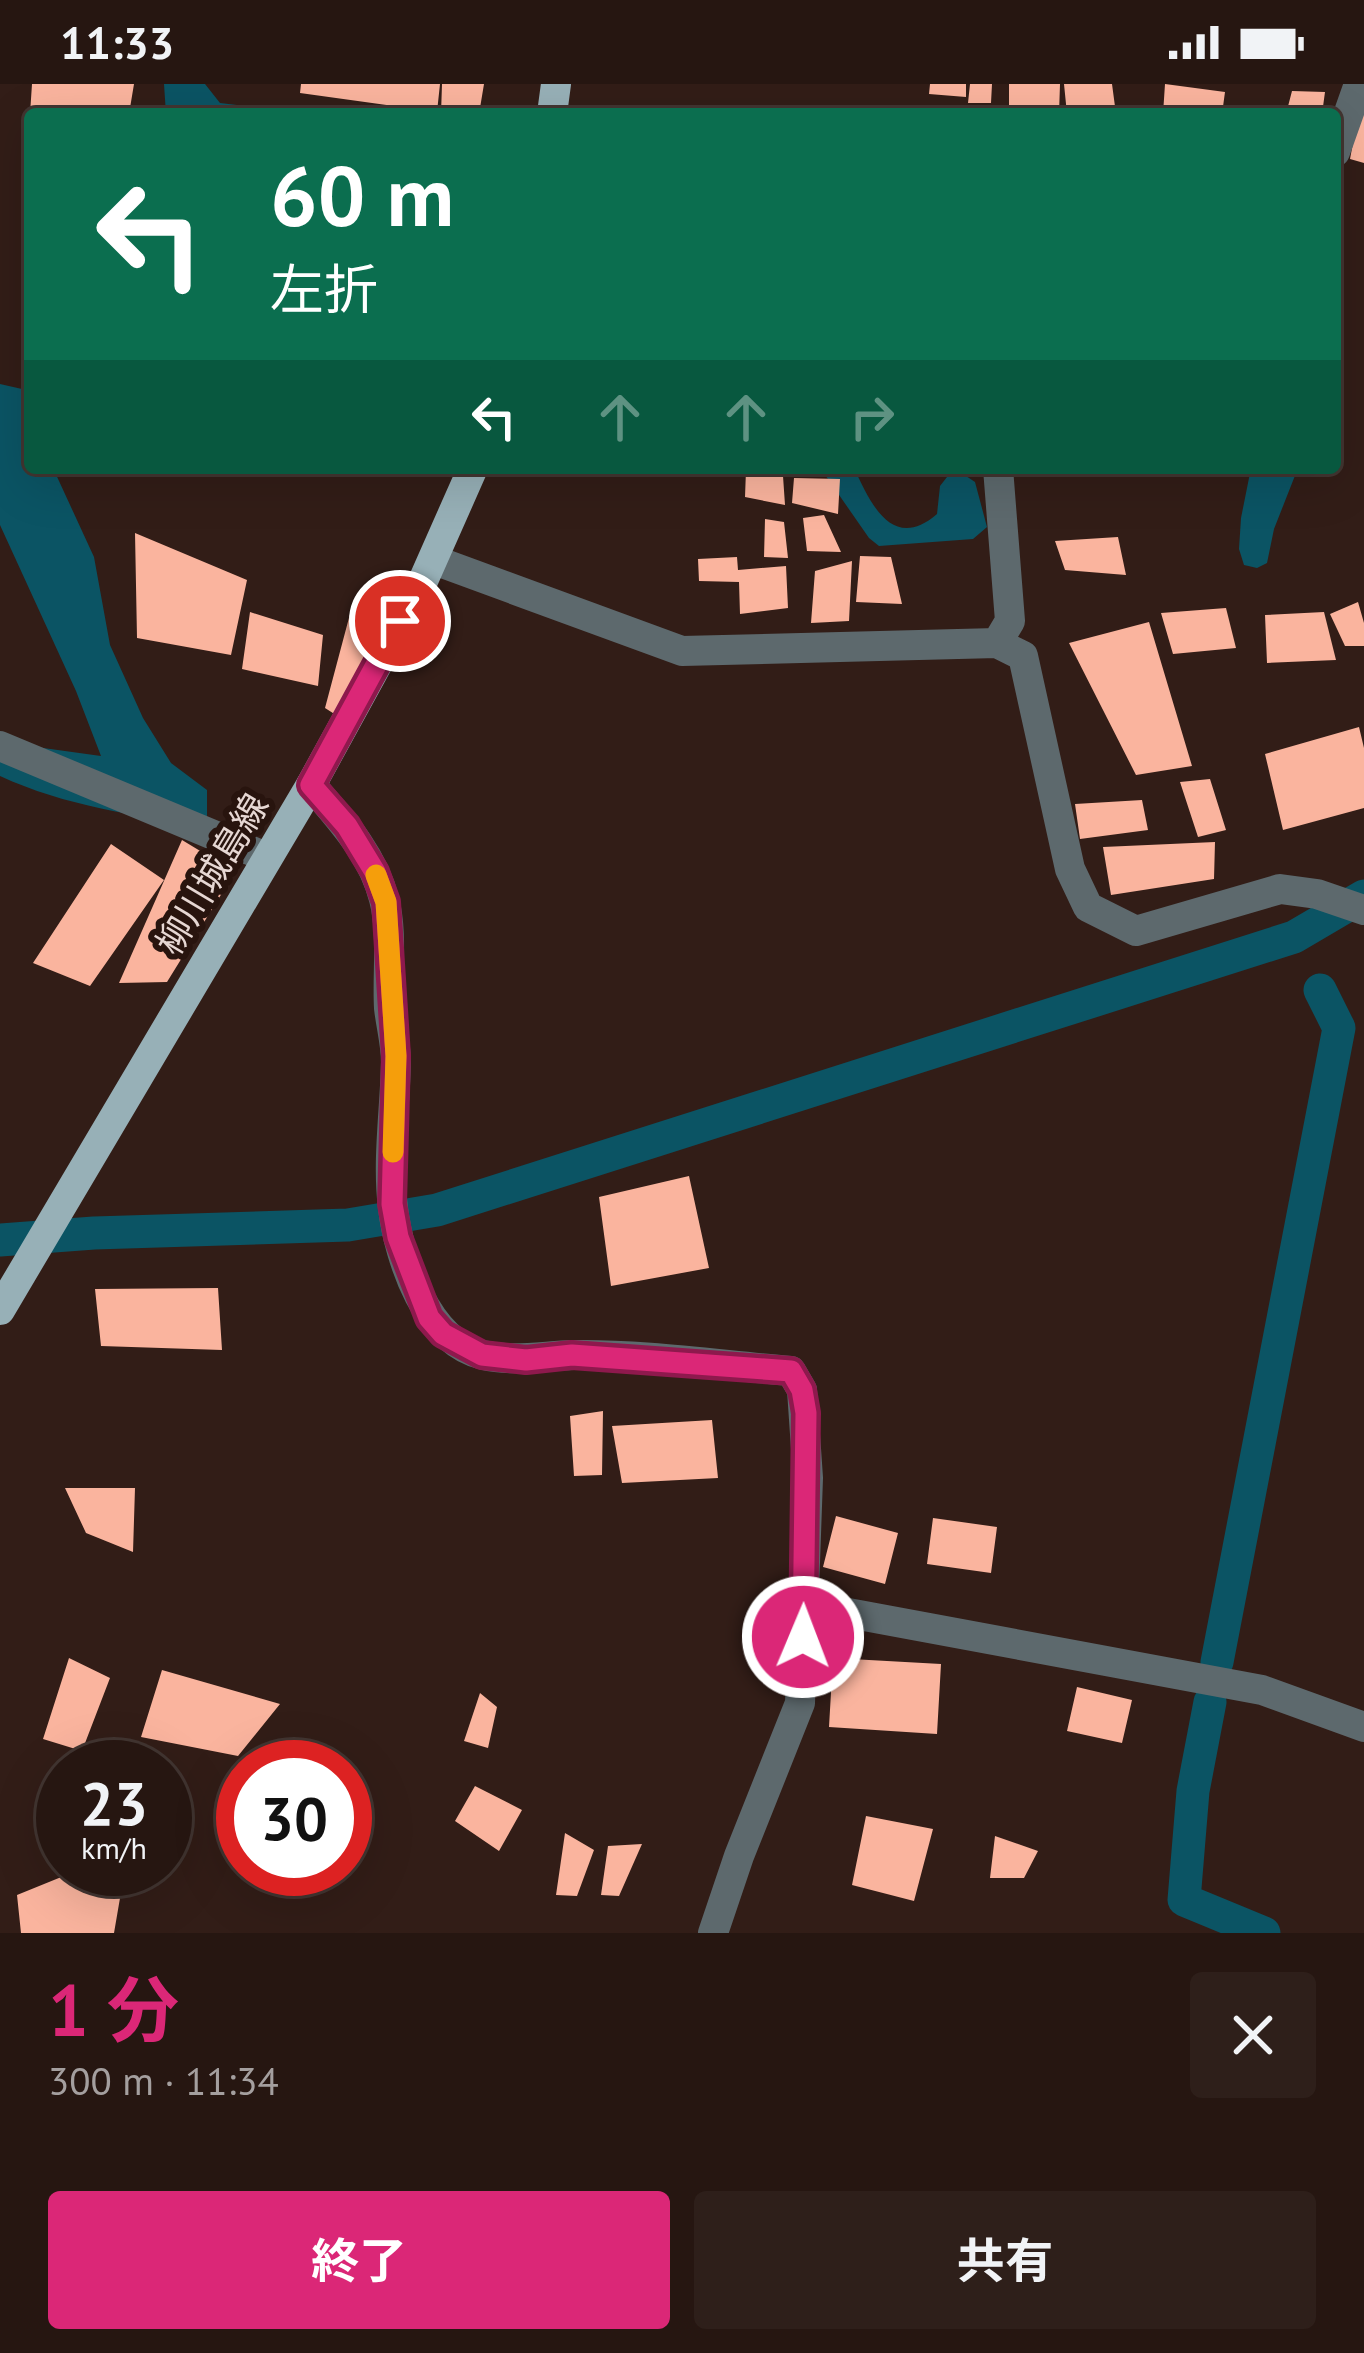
<!DOCTYPE html>
<html lang="ja">
<meta charset="utf-8">
<style>
:root{--surface:#261611;--page:#2e1f1a;--text:#f1f3f6;--muted:#a49f9f;--line:#423531;--accent:#db2777}
body{margin:0;font-family:"PT Sans","Noto Sans JP",sans-serif;background:var(--page);color:var(--text);height:100vh;display:flex;flex-direction:column;font-size:45px;white-space:nowrap}
*{box-sizing:border-box;margin:0}
p{font-size:39px;color:var(--muted)}
.icon{flex:none;width:66px;height:66px;fill:none;stroke:currentColor;stroke-width:2;stroke-linecap:round;stroke-linejoin:round}
.map{position:relative;height:1849px;overflow:hidden}
.drawer{display:flex;flex-direction:column;background:var(--surface);flex:1}
.drawer>*{flex:none}
.guide{position:absolute;left:24px;top:24px;width:1317px;height:366px;border-radius:12px;box-shadow:0 12px 48px #0002,0 0 0 3px var(--line);background:#0b6e4f;color:#fff;overflow:hidden}
.speed{position:absolute;left:36px;top:1656px;display:flex;gap:24px;font-size:60px;font-weight:700;text-align:center}
.speed>*{display:grid;place-content:center;width:156px;height:156px;border-radius:50%;background:var(--surface);box-shadow:0 12px 48px #0002,0 0 0 3px var(--line);line-height:1}
.speed small{font-size:30px;font-weight:400}
.speed .limit{border:18px solid #d22;background:#fff;color:#111}
.pin{position:absolute;display:grid;place-items:center;width:102px;height:102px;color:#fff;margin:-51px;border:6px solid #fff;border-radius:50%;box-shadow:0 3px 12px #0007}
.me{position:absolute;width:132px;margin:-66px;rotate:1deg;stroke-linejoin:round;filter:drop-shadow(0 0 9px #0008)}
.turn{display:flex;align-items:center;gap:42px;height:252px;padding:0 48px;font-size:54px}
.turn .icon{width:156px;height:156px;stroke-width:2.5}
.turn b{display:block;font-size:84px;line-height:102px}
.lanes{display:flex;align-items:center;height:114px;padding:0 48px;background:#0003;justify-content:center;gap:60px;direction:ltr}
.lanes .off{opacity:.35}
.round{display:grid;place-items:center;flex:none;width:126px;height:126px;border-radius:12px;background:var(--page)}
.headline{display:flex;align-items:center;justify-content:space-between;height:204px;padding:0 48px}
h1{font-size:72px;font-weight:700;line-height:90px;color:var(--accent)}
.action{display:flex;gap:24px;margin-top:auto;padding:24px 48px}
.action a{flex:1;height:138px;border-radius:12px;background:var(--accent);color:#fff;font-size:48px;font-weight:700;line-height:138px;text-align:center}
.action a+a{background:var(--page);color:var(--text)}
.status{display:flex;justify-content:space-between;align-items:center;height:84px;padding:0 60px;background:var(--surface);direction:ltr}
.status svg{height:33px;fill:currentColor}
.map>svg:first-child{display:block}
.water{fill:#0b5464}
.lines{fill:none;stroke-linecap:round;stroke-linejoin:round}
.canal{stroke:#0b5464;stroke-width:33}
.building{fill:#fab49e}
.minor{stroke:#5d696d;stroke-width:30}
.major{stroke:#97b0b7;stroke-width:30}
.route-casing{stroke:#8e194d;stroke-width:30}
.route{stroke:#db2777;stroke-width:21}
.slow{stroke:#f59e0b;stroke-width:21}
.labels{text-anchor:middle;stroke-width:12;stroke-linejoin:round;paint-order:stroke}
.street-label{font-size:36px;fill:#e6d7d3;stroke:#28140e}
</style>
<div class="status"><b>11:33</b><svg viewBox="0 0 49 12"><path d="M0 12V9h3v3zM5 12V6h3v6zM10 12V3h3v9zM15 12V0h3v12zM26 1h20v11H26zM47 4h2v5h-2z"/></svg></div>
<div class="map">
<svg width="1364" height="1849" viewBox="0 0 1364 1849">
<rect width="100%" height="100%" fill="#321d17"/>
<path class="water" d="M 164,0 L 205,0 L 220,19 L 311,30 L 166,30 Z
M 0,300 L 22,305 L 30,326 L 30,384 L 53,384 L 94,473 L 110,561 L 143,634 L 171,679 L 207,706 L 207,742 C 136,732 65,722 0,692 L 0,658 L 101,672 L 76,607 L 0,441 Z
M 816,384 L 854,384 C 870,418 892,469 937,430 L 940,402 L 947,393 L 963,390 L 975,398 L 987,443 L 973,455 L 879,462 L 869,454 L 821,385 Z
M 1251,384 L 1298,384 L 1274,445 L 1267,479 L 1257,484 L 1244,481 L 1239,465 L 1241,434 Z"/>
<g class="lines">
<path class="canal" d="M 0,1156 L 94,1149 L 348,1141 L 437,1126 L 1294,853 L 1364,812
M 1217,1578 L 1339,944 L 1320,906
M 1210,1618 L 1193,1707 L 1184,1816 L 1264,1849"/>
</g>
<path class="building" d="M 32,0 L 134,0 L 129,30 L 30,30 Z
M 301,0 L 440,0 L 437,28 L 300,9 Z
M 442,0 L 484,0 L 479,30 L 441,30 Z
M 930,0 L 966,0 L 966,13 L 929,10 Z
M 970,0 L 992,0 L 991,19 L 968,19 Z
M 1009,0 L 1060,0 L 1059,30 L 1009,30 Z
M 1064,0 L 1112,0 L 1116,30 L 1067,30 Z
M 1165,0 L 1225,8 L 1222,30 L 1163,30 Z
M 1292,7 L 1325,8 L 1322,30 L 1286,30 Z
M 1362,11 L 1364,11 L 1364,79 L 1350,75 Z
M 746,386 L 783,392 L 785,421 L 745,413 Z
M 794,394 L 840,395 L 838,430 L 792,419 Z
M 824,431 L 841,468 L 807,467 L 803,434 Z
M 765,435 L 784,438 L 788,474 L 764,473 Z
M 135,449 L 247,496 L 231,571 L 137,554 Z
M 1118,453 L 1126,491 L 1065,486 L 1055,457 Z
M 860,472 L 891,473 L 902,520 L 856,518 Z
M 737,473 L 738,486 L 786,482 L 788,524 L 740,530 L 739,498 L 699,497 L 698,475 Z
M 852,477 L 849,537 L 811,539 L 815,487 Z
M 354,515 L 389,530 L 336,631 L 325,624 Z
M 1358,518 L 1364,539 L 1364,562 L 1345,562 L 1330,530 Z
M 1226,524 L 1236,564 L 1173,570 L 1161,529 Z
M 250,528 L 323,551 L 318,602 L 242,585 Z
M 1324,528 L 1336,576 L 1267,579 L 1265,531 Z
M 1149,538 L 1192,682 L 1136,691 L 1069,559 Z
M 1359,643 L 1364,664 L 1364,724 L 1283,746 L 1265,670 Z
M 1210,695 L 1226,746 L 1198,753 L 1180,698 Z
M 1142,716 L 1148,746 L 1080,755 L 1075,720 Z
M 182,756 L 235,788 L 167,898 L 119,899 Z
M 1215,758 L 1214,795 L 1111,811 L 1103,763 Z
M 111,760 L 164,796 L 90,902 L 33,879 Z
M 689,1092 L 709,1184 L 611,1202 L 599,1113 Z
M 218,1204 L 222,1266 L 101,1262 L 95,1205 Z
M 603,1327 L 602,1391 L 574,1392 L 570,1332 Z
M 712,1336 L 718,1394 L 622,1399 L 612,1342 Z
M 65,1404 L 135,1404 L 133,1468 L 86,1449 Z
M 836,1432 L 898,1449 L 885,1500 L 823,1483 Z
M 933,1434 L 997,1443 L 991,1489 L 927,1480 Z
M 69,1574 L 110,1594 L 82,1667 L 43,1655 Z
M 833,1574 L 941,1580 L 937,1650 L 829,1643 Z
M 162,1586 L 280,1620 L 238,1672 L 141,1653 Z
M 1077,1603 L 1132,1616 L 1122,1659 L 1067,1647 Z
M 480,1609 L 497,1623 L 488,1664 L 464,1657 Z
M 475,1702 L 522,1726 L 499,1767 L 455,1737 Z
M 866,1732 L 933,1745 L 914,1817 L 852,1801 Z
M 565,1749 L 594,1766 L 577,1812 L 556,1811 Z
M 995,1752 L 1038,1767 L 1024,1794 L 990,1794 Z
M 642,1760 L 619,1812 L 601,1811 L 608,1762 Z
M 81,1785 L 125,1785 L 114,1849 L 21,1849 L 17,1811 Z"/>
<g class="lines">
<path class="minor" d="M 1335,68 L 1359,0
M 434,476 L 682,567 L 997,559 L 1023,572 L 1070,785 L 1088,823 L 1136,847 L 1280,805 L 1317,810 L 1364,826
M 997,559 L 1010,537 L 998,384
M 0,662 L 266,773
M 311,701 C 340,735 373,770 384,815 C 393,849 387,889 389,924 C 391,942 396,960 396,978 C 395,1026 387,1077 393,1124 C 399,1175 427,1258 483,1271 C 512,1278 542,1272 573,1271 C 645,1270 719,1281 791,1287 L 802,1306 L 808,1394 L 800,1619 L 739,1772 L 713,1849
M 805,1521 L 1262,1606 L 1364,1643"/>
<path class="major" d="M 552,30 L 556,0
M 0,1226 L 311,701 L 423,497 L 473,384"/>
</g>
<g class="lines">
<g class="route-casing">
<path id="route" d="M 400,537 L 311,701 L 347,742 L 375,788 L 386,818 L 396,972 L 392,1120 L 398,1153 L 429,1234 L 443,1250 L 482,1271 L 526,1276 L 572,1271 L 791,1287 L 802,1306 L 806,1329 L 803,1553"/>
</g>
<use href="#route" class="route"/>
<path class="slow" d="M 376,791 L 386,818 L 396,972 L 393,1068"/>
</g>
<g class="labels">
<g class="street-label">
<text transform="translate(212 790) rotate(-59)" y="13">柳川城島線</text>
</g>
</g>
</svg>
<div class="speed"><div>23<small>km/h</small></div><div class="limit">30</div></div>
<div class="pin" style="left:400px;top:537px;background:#d93025"><svg class="icon" aria-label="arrive" viewBox="0 0 24 24"><path d="M6 21V4h12l-3 4 3 4H6"/></svg></div>
<svg class="me" style="left:803px;top:1553px" viewBox="-20 -20 40 40"><circle r="17" fill="#db2777" stroke="#fff" stroke-width="3"/><path d="M0-11L8 9 0 5-8 9z" fill="#fff"/></svg>
<div class="guide">
<div class="turn"><svg class="icon" aria-label="left" viewBox="0 0 24 24"><path d="M17 20v-9H6M10 6l-5 5 5 5"/></svg><div><b>60 m</b>左折</div></div>
<div class="lanes"><svg class="icon" aria-label="left" viewBox="0 0 24 24"><path d="M17 20v-9H6M10 6l-5 5 5 5"/></svg><svg class="icon off" aria-label="ahead" viewBox="0 0 24 24"><path d="M12 20V5M6 11l6-6 6 6"/></svg><svg class="icon off" aria-label="ahead" viewBox="0 0 24 24"><path d="M12 20V5M6 11l6-6 6 6"/></svg><svg class="icon off" aria-label="right" viewBox="0 0 24 24"><path d="M7 20v-9h11M14 6l5 5-5 5"/></svg></div>
</div>
</div>
<section class="drawer">
<div class="headline"><div><h1>1 分</h1><p>300 m · 11:34</p></div><a class="round"><svg class="icon" aria-label="close" viewBox="0 0 24 24"><path d="M6 6l12 12M18 6L6 18"/></svg></a></div>
<div class="action"><a>終了</a><a>共有</a></div>
</section>
